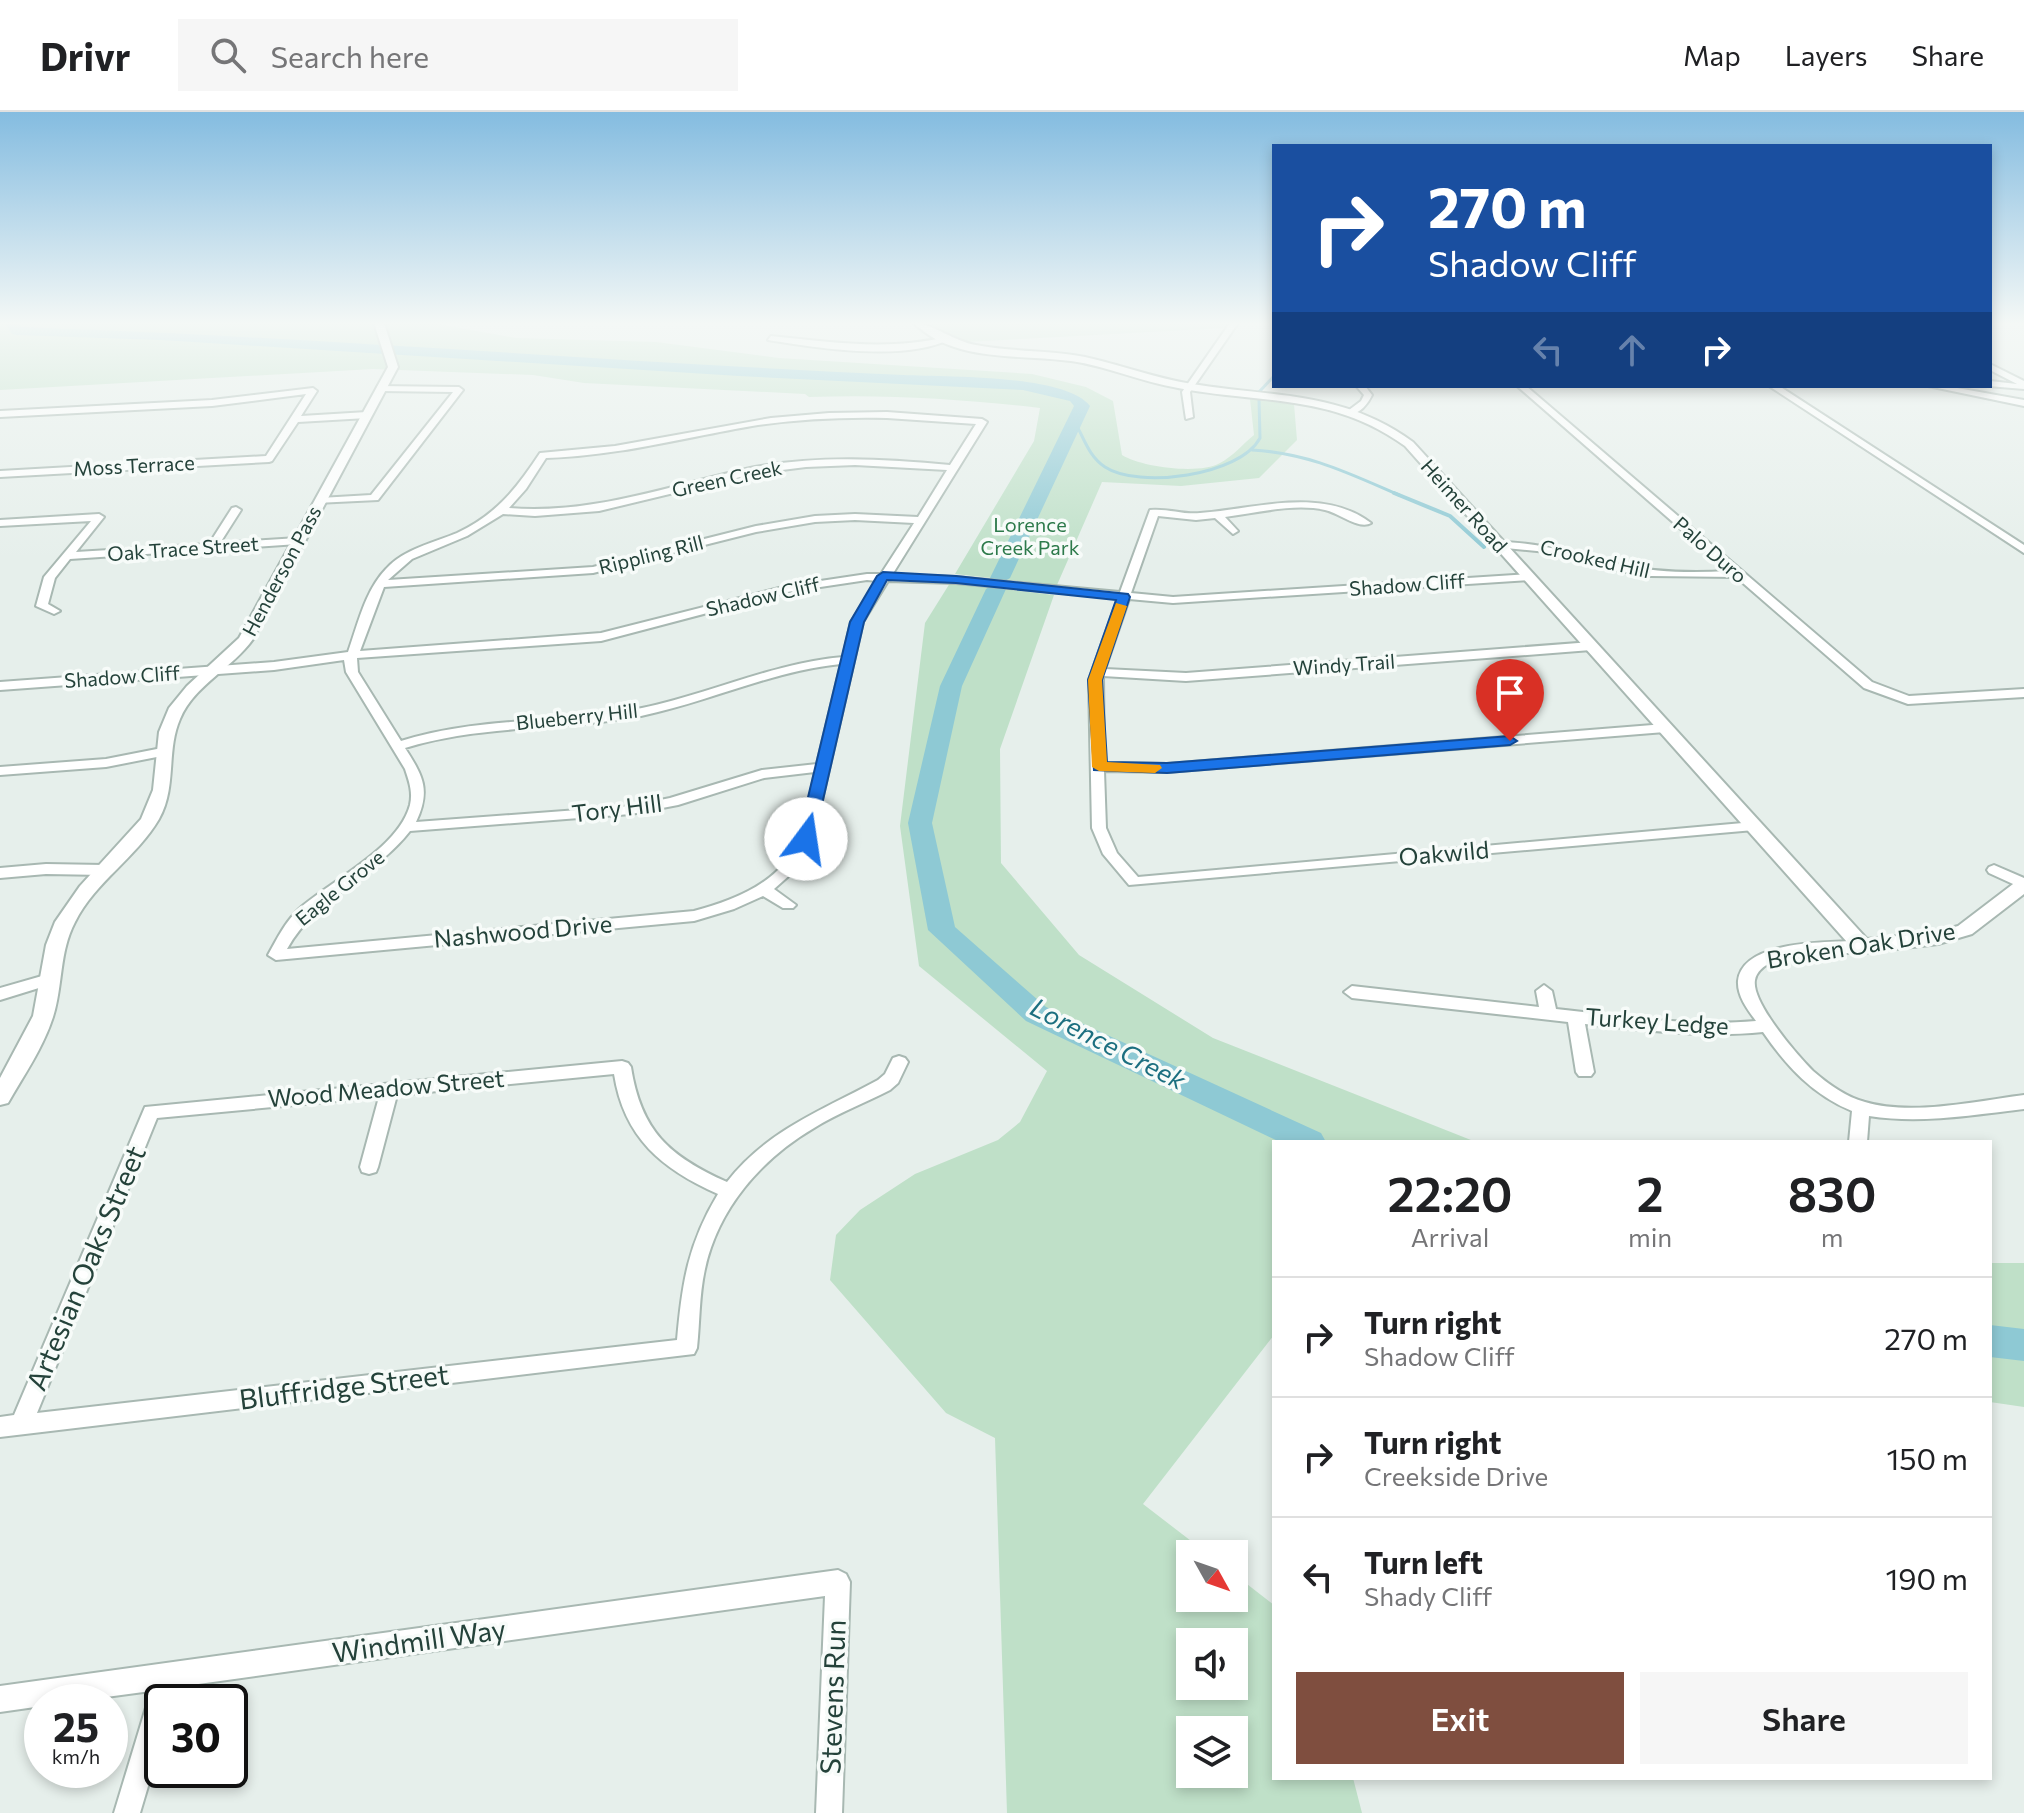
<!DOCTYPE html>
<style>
:root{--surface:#fff;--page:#f6f6f6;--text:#202124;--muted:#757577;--line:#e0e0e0;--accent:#7f4e3f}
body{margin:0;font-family:Commissioner,sans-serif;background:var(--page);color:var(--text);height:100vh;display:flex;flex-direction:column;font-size:30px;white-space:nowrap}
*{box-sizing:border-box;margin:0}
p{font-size:26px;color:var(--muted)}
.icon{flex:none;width:44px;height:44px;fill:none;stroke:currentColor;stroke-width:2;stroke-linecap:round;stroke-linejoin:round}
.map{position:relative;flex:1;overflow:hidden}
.sheet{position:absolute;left:1272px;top:1028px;width:720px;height:640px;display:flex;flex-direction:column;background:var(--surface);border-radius:0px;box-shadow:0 4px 12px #0003}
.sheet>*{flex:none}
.top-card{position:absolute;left:1272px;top:32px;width:720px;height:244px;border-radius:0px;box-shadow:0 4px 12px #0003;background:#1a4fa0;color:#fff;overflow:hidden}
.needle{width:52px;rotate:130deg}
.controls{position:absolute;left:1176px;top:1428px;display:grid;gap:16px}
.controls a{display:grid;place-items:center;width:72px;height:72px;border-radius:0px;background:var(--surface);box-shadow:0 4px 12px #0003;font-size:40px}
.speed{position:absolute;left:24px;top:1572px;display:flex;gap:16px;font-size:40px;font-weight:700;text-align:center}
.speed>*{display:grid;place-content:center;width:104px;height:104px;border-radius:50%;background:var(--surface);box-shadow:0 4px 12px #0003;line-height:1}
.speed small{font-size:20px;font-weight:400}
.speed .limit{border:4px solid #111;border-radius:12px;background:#fff;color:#111}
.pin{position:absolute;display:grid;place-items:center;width:68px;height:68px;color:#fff;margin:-82px -34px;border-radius:50% 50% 50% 0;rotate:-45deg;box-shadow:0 0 8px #0007}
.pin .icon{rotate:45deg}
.me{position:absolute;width:88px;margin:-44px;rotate:14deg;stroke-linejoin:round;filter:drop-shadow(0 0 6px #0008)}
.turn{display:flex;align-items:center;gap:28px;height:168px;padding:0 24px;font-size:36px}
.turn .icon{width:104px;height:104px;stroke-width:2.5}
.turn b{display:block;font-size:56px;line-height:68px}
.lanes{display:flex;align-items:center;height:76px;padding:0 24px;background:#0003;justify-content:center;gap:40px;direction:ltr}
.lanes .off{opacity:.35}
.eta{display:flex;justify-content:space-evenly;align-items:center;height:136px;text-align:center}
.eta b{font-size:48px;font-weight:600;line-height:56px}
.button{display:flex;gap:16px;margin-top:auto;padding:16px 24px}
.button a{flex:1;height:92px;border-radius:0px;background:var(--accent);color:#fff;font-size:32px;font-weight:600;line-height:92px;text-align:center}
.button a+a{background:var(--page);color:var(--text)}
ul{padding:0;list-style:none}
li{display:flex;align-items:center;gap:24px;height:120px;padding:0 24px;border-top:2px solid var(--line)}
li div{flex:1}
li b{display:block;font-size:30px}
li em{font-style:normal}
header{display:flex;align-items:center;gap:48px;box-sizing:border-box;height:112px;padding:0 40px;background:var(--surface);border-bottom:2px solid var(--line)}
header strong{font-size:38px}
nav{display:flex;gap:44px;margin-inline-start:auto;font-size:28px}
.search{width:560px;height:72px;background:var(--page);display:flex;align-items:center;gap:20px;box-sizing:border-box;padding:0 28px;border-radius:0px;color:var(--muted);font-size:30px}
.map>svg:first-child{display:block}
.green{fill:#bfe0c8;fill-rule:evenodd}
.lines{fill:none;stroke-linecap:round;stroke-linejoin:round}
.stream-far1{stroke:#8ec9d4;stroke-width:3}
.stream{stroke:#8ec9d4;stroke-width:4}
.river{fill:#8ec9d4;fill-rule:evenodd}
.minor-casing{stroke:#a8b8b2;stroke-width:4}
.tertiary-casing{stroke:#a8b8b2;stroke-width:4}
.minor{fill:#fff;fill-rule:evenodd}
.tertiary{fill:#fff;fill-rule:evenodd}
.route{fill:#1a73e8;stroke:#114b97;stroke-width:2}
.slow{fill:#f59e0b}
.labels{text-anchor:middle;stroke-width:7;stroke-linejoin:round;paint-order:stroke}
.far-street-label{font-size:20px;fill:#24423a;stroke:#f7fbf9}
.far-park-label{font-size:20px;fill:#2d7a4b;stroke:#f7fbf9}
.street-label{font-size:24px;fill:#24423a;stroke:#f7fbf9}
.water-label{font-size:26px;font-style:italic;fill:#1c6f80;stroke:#f7fbf9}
.near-street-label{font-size:28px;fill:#24423a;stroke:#f7fbf9}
</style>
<header>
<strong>Drivr</strong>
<div class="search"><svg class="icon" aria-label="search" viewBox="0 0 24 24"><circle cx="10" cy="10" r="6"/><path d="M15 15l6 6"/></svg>Search here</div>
<nav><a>Map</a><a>Layers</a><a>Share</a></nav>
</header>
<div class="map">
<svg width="2024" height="1701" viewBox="0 0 2024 1701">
<rect width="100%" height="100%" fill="#e6efeb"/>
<path class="green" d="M 0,211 L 433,211 L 516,226 L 656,230 L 779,246 L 1032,262 L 1086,275 L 1113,289 L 1122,343 C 1141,355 1199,363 1220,351 C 1232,345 1243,332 1254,323 L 1250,287 L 1294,292 L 1297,328 L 1259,366 L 1181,374 L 1102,370 L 1057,473 L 955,462 L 1034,329 L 1040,296 C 963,287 886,282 809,285 L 805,282 L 584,271 L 533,263 L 373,257 L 0,278 Z
M 930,211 L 1226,211 L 1225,216 L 965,230 L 935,217 Z
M 950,471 L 1054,483 L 1000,637 L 1001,751 L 1079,843 L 1213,926 L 1476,1030 L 1274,1030 L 1274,1223 L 1143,1392 L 1208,1442 L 1190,1442 L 1190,1486 L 1234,1486 L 1234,1462 L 1274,1493 L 1274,1666 L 1353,1666 L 1362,1701 L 1007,1701 L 995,1326 L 946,1301 L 830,1168 L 836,1123 L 860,1098 L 915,1062 L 998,1028 L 1020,1010 L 1047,959 L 919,854 L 900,714 L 925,511 ZM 1234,1530 L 1234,1574 L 1190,1574 L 1190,1530 ZM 1234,1618 L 1234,1662 L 1190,1662 L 1190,1618 Z
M 1990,1151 L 2024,1151 L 2024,1295 L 1990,1290 Z"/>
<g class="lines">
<path class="stream-far1" d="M 1259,280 L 1274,264
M 1074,309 C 1084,325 1088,344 1105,355 C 1138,377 1240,364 1260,326 L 1259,288
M 1252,338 C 1308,341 1348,361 1399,383"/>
<path class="stream" d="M 1394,381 L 1450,404 L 1484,435"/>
<path class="river" d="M 5,211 L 19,211 L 21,215 C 316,225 609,250 903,263 C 945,265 1065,262 1090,294 L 1010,466 L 1000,472 L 990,466 L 1074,294 L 1070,289 L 1023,278 L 739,264 L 161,228 L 17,223 L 12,222 Z
M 996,471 L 1006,477 L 962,574 L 932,711 L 955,815 L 1046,895 L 1321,1021 L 1326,1030 L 1280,1030 L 1026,909 L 928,818 L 908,711 L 940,574 L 986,477 Z
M 1990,1213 L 2024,1217 L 2024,1249 L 1990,1245 Z"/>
<g class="minor-casing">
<path id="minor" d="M 1230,211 L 1238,211 L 1190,280 L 1193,305 L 1186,307 L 1182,280 Z
M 771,224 C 830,230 887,239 946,225 L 950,227 C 905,250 817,236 768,228 Z
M 1990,252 L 2024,269 L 2024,277 L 1988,274 L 1990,274 L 1990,269 L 2017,272 L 1990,258 Z
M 378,274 L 459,275 L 463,278 L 378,388 L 316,391 L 316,387 L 320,386 L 371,383 L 453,280 L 381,279 L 377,276 Z
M 1365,274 L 1372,283 C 1368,292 1359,303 1349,302 L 1349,298 L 1361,289 L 1364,283 L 1357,275 Z
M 1517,274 L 1526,274 L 1872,570 L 1909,584 L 2024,577 L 2024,585 L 1908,592 L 1864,576 L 1736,465 L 1650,464 L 1620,459 L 1547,440 L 1495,435 L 1495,431 L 1499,430 C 1543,430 1580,444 1622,453 C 1658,461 1693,461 1729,459 Z
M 1769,274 L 1779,274 L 2024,433 L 2024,441 Z
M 1928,274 L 1946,274 L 2024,288 L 2024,294 Z
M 313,276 L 317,279 L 301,304 L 367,300 L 371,303 L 367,306 L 298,310 L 272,349 L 269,350 L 0,365 L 0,359 L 266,344 L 306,282 L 212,294 L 0,305 L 0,299 L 212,288 Z
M 887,300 L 982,307 L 987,310 L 892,463 L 956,465 L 1120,480 L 1150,398 C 1167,396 1184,403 1200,401 C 1256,397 1322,374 1371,411 C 1359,418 1339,401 1325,398 C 1294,391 1257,401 1225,405 L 1238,419 L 1233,422 L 1215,406 L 1196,408 L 1158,404 L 1131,481 L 1173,485 L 1529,462 L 1535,465 L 1529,468 L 1173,491 L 1129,487 L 1105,557 L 1186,561 L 1591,530 L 1597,534 L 1591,538 L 1186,569 L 1103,564 L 1104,651 L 1167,652 L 1665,612 L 1671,616 L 1665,620 L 1167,660 L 1104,659 L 1106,716 L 1117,741 L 1138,765 L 1754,710 L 1761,714 L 1754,718 L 1129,773 L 1103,742 L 1092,716 L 1089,568 L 1118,486 L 956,471 L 888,469 L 863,510 L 813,727 L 792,761 L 774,777 L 796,793 L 793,796 L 783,796 L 763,784 L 734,797 L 694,809 L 276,848 L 268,843 C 277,827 285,810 299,797 C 332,768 398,737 410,693 C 413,680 409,669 405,657 L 346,560 L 344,548 L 274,558 L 0,578 L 0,570 L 274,550 L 348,540 C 358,512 365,479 386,457 C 404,437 433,431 457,421 C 496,403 517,376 540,341 L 615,334 L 771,306 L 829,301 ZM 887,306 L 976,312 L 950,353 C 886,347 820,343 755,355 C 673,372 595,403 509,396 L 526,377 L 546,346 C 616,344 683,326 752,314 C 797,307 842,305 887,306 ZM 855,353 L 947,358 L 918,405 L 855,402 L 815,404 L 756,414 L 593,455 L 388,468 L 412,447 L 467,424 L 503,402 L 535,404 L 599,399 L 757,361 L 806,355 ZM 855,408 L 914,411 L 881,462 L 867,462 L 787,474 L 601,521 L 360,539 L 384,475 L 593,461 L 756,420 L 815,410 ZM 867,468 L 877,469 L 851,510 L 843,545 C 773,551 710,582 642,596 C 562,612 480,604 401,629 L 358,560 L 357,546 L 601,529 L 787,480 ZM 841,552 L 817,652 L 762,658 L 670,686 L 631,694 L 416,710 C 431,678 423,664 405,636 C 482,612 562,619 641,604 C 709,590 771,559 841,552 ZM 815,660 C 810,682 807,706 799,727 C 782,770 735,788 694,799 L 287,837 C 316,785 375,764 410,719 L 631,702 L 678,693 L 764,666 Z
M 236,395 L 241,398 L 220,431 L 298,426 L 303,429 L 298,432 L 70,447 L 55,466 L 48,492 L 60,499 L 54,502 L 36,494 L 44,465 L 91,409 L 0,414 L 0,408 L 99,402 L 104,405 L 76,440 L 209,432 L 232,396 Z
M 162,636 L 167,637 L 167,643 L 106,655 L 0,663 L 0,655 L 106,647 Z
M 46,752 L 104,753 L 111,758 L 104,763 L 46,762 L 0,766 L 0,756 Z
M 1994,753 L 2024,766 L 2024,777 L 1989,761 L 1987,758 L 1989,755 Z
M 1862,829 L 1868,830 L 1870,834 L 1868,838 C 1837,846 1800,835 1771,850 C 1764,854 1756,860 1755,868 C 1751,890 1797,943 1813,959 C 1828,972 1846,985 1865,990 C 1911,1004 1977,989 2024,983 L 2024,997 C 1972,1003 1921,1012 1869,1004 L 1867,1030 L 1849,1030 L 1852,999 C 1813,983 1787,955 1763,920 C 1703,926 1645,918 1585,912 L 1594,960 L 1591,964 L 1579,964 L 1576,960 L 1568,910 L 1352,886 L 1344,880 L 1352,874 L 1539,895 L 1536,879 L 1544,873 L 1552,879 L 1556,897 C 1623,904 1689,915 1756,909 C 1748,898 1737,884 1738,869 C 1742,827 1832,830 1862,829 Z
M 49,862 L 55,863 L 57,867 L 55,871 L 0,888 L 0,876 Z
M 899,944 L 905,946 L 908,950 L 898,971 L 890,978 C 865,991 838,1001 814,1016 C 761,1047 718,1097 705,1157 C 699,1183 700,1210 697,1236 L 694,1242 L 0,1325 L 0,1305 L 14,1303 L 145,995 L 622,949 L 628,951 L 631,955 C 641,1019 669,1044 727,1070 C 767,1018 823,998 878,968 L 885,962 L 893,946 ZM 614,962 C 624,1026 662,1057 718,1082 C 688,1132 682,1171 677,1228 L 37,1301 L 157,1006 L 379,985 L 360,1055 L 362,1060 L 369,1062 L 376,1060 L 378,1055 L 397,983 Z
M 838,1458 L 846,1462 L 850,1470 L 842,1701 L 816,1701 L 825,1484 L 177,1575 L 173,1590 L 162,1590 L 162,1627 L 140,1701 L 114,1701 L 151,1579 L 69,1590 L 42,1590 L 42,1594 L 0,1600 L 0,1574 Z"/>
</g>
<g class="tertiary-casing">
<path id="tertiary" d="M 374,211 L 384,211 L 398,255 L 253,527 C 233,556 194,573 180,607 C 166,639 177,675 159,707 C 136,746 95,770 75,810 C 59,840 63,874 53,905 C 43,936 24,963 8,991 L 0,993 L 0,966 L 33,904 L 46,833 L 55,810 L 80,774 L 141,707 L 153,678 L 159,620 L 169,596 L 187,574 L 239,526 L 388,255 Z
M 914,211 C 932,211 955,230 976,233 C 1012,240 1049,238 1085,245 C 1121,253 1155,266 1192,272 C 1272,285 1344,279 1413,330 L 1867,827 L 1937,820 L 1958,814 L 2017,769 L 2024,767 L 2024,782 L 1972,822 L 1938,832 L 1862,841 L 1855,839 L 1405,334 C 1332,281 1262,292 1178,276 C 1142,270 1107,254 1071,249 C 1020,242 954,251 914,211 Z"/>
</g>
<use href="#minor" class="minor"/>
<use href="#tertiary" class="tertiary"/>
</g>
<linearGradient id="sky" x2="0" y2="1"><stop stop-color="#84bce0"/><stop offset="0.47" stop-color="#f4f8f6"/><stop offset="1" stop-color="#f4f8f6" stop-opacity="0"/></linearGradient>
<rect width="2024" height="449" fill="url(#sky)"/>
<path class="route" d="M 883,460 L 956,464 L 1128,482 L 1130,485 L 1102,568 L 1107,650 L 1167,651 L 1510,624 L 1517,629 L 1510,633 L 1167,661 L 1094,658 L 1088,568 L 1116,488 L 956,471 L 887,468 L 864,510 L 814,727 L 806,732 L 800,730 L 798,727 L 850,510 L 877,464 Z"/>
<path class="slow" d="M 1116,491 L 1127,494 L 1102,568 L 1107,650 L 1160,653 L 1162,656 L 1155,661 L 1099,659 L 1092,655 L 1088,568 Z"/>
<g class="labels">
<g class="far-street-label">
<text transform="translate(134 354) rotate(-3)" y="7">Moss Terrace</text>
<text transform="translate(727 367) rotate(-12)" y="7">Green Creek</text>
<text transform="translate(1464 394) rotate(48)" y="7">Heimer Road</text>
<text transform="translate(183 437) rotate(-4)" y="7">Oak Trace Street</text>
<text transform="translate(1710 438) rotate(41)" y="7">Palo Duro</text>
<text transform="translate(651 443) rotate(-14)" y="7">Rippling Rill</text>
<text transform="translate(1595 447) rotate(13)" y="7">Crooked Hill</text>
<text transform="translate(282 459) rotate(-62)" y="7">Henderson Pass</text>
<text transform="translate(1407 473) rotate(-4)" y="7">Shadow Cliff</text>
<text transform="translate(763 485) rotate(-13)" y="7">Shadow Cliff</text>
<text transform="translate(1344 553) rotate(-4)" y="7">Windy Trail</text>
<text transform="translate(122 565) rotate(-4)" y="7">Shadow Cliff</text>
<text transform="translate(577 605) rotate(-6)" y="7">Blueberry Hill</text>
<text transform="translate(340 776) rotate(-39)" y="7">Eagle Grove</text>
</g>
<g class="far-park-label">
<text x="1030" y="420">Lorence<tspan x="1030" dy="23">Creek Park</tspan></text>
</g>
<g class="street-label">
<text transform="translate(617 697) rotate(-7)" y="8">Tory Hill</text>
<text transform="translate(1444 742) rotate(-5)" y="8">Oakwild</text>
<text transform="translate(523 820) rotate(-5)" y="8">Nashwood Drive</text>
<text transform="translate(1861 834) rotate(-9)" y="8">Broken Oak Drive</text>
<text transform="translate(1657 910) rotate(4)" y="8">Turkey Ledge</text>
<text transform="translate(386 977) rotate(-5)" y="8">Wood Meadow Street</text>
</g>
<g class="water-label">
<text transform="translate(1108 932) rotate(27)" y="9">Lorence Creek</text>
</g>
<g class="near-street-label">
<text transform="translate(86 1156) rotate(-67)" y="10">Artesian Oaks Street</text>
<text transform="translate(344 1275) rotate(-7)" y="10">Bluffridge Street</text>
<text transform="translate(419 1529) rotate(-8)" y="10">Windmill Way</text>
<text transform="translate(833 1585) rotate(-88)" y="10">Stevens Run</text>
</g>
</g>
</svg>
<div class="controls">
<a><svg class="needle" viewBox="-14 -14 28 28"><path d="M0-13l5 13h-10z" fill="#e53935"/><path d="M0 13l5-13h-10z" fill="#757577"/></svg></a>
<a><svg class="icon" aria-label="sound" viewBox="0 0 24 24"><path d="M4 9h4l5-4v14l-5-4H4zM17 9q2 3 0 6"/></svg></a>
<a><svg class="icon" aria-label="layers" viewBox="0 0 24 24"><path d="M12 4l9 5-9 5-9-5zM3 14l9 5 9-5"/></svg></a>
</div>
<div class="speed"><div>25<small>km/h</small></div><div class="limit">30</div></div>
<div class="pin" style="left:1510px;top:629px;background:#d93025"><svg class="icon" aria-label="arrive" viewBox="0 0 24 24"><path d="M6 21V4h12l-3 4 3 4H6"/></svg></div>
<svg class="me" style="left:806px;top:727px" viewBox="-20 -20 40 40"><circle r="19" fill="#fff"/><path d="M0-13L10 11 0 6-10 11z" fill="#1a73e8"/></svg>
<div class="top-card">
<div class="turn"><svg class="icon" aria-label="right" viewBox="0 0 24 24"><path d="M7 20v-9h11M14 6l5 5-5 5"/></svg><div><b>270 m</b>Shadow Cliff</div></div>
<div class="lanes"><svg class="icon off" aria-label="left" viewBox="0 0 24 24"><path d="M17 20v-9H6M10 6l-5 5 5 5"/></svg><svg class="icon off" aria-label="ahead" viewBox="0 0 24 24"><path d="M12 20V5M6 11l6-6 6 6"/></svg><svg class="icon" aria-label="right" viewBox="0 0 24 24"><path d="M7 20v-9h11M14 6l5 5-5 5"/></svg></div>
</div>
<section class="sheet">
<div class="eta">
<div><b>22:20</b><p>Arrival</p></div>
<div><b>2</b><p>min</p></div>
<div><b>830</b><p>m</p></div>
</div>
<ul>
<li><svg class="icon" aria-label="right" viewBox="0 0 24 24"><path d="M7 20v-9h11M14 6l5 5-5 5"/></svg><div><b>Turn right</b><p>Shadow Cliff</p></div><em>270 m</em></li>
<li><svg class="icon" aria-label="right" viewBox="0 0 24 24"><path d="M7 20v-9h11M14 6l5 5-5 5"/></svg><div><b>Turn right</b><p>Creekside Drive</p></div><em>150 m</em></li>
<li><svg class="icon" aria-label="left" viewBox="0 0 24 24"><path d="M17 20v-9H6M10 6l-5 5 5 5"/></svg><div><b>Turn left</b><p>Shady Cliff</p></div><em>190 m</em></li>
</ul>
<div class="button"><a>Exit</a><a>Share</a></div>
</section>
</div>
